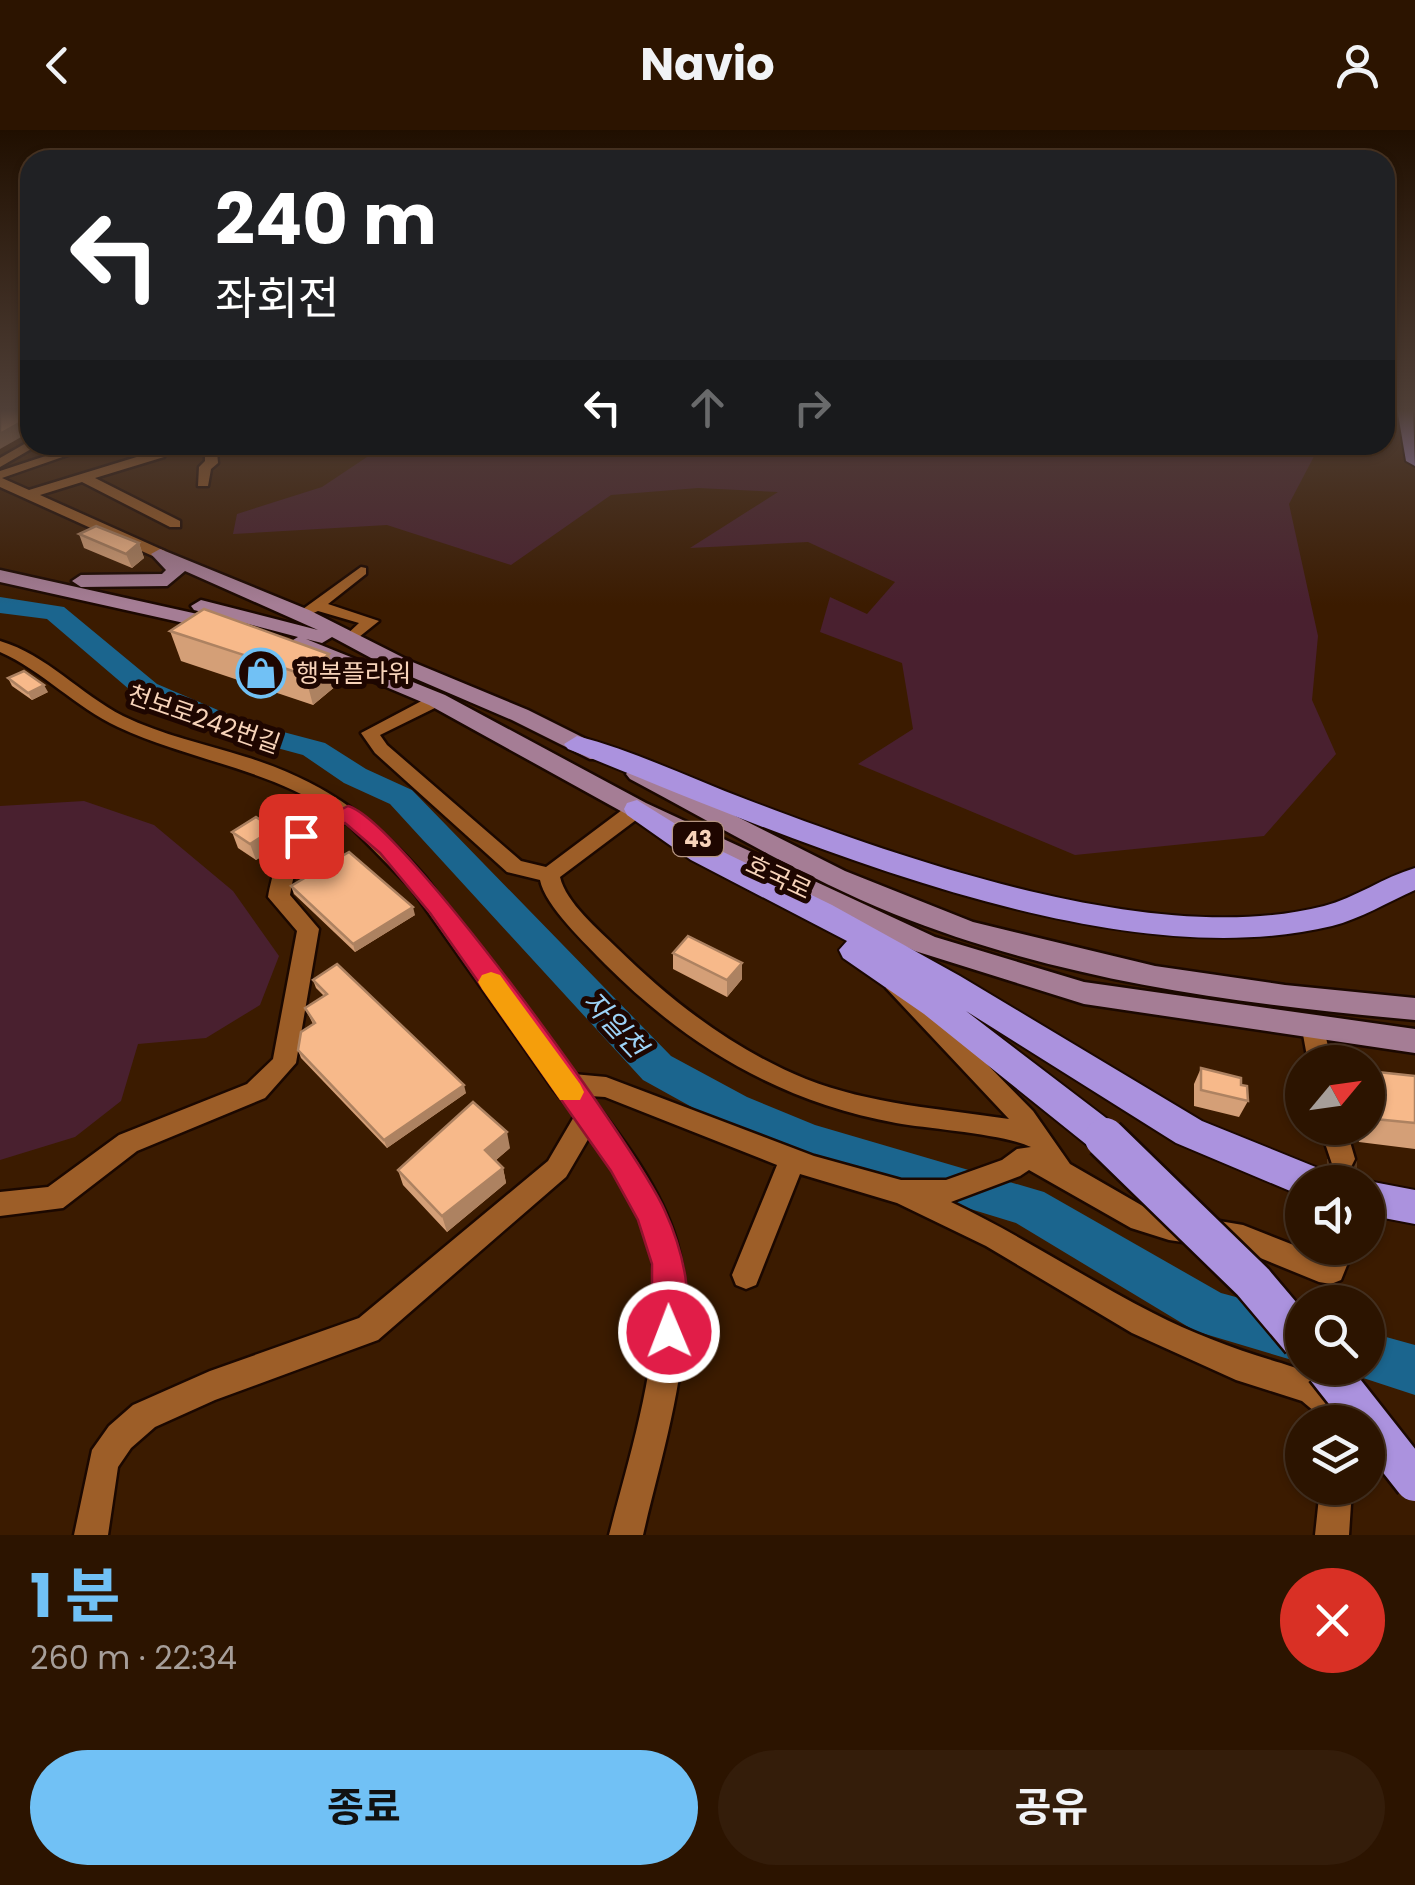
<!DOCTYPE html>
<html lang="ko">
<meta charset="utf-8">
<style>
:root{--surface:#2c1400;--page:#341d0a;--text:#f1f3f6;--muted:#a69e99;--line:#483322;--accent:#71c1f5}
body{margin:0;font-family:Poppins,"Noto Sans KR",sans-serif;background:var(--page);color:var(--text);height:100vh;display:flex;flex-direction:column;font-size:38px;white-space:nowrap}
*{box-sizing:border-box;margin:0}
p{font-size:32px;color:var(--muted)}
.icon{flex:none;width:55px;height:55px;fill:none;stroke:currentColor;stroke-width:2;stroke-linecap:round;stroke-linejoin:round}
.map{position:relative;height:1405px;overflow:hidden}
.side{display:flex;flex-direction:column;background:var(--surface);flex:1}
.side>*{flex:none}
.guide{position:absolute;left:20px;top:20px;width:1375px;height:305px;border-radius:30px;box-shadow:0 2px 8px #0004,0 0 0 2px var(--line);background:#202124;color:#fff;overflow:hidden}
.needle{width:65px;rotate:61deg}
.fabs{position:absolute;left:1285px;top:915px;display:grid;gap:20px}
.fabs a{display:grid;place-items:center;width:100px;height:100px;border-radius:50%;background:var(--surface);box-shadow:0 2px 8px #0004,0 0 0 2px var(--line);font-size:50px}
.pin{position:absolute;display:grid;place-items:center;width:85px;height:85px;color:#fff;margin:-42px;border-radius:20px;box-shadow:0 5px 15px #0006}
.me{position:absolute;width:110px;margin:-55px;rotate:359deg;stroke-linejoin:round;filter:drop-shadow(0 0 8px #0008)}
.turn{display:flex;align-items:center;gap:35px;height:210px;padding:0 30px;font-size:45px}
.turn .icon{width:130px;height:130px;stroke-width:2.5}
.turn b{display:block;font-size:70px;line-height:85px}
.lanes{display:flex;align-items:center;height:95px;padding:0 30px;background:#0003;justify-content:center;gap:50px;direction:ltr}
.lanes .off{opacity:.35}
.round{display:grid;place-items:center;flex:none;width:105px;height:105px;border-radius:52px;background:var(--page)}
.overview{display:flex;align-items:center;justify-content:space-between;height:170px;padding:0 30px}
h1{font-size:60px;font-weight:700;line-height:75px;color:var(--accent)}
.button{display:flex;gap:20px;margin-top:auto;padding:20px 30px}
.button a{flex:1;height:115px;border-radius:60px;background:var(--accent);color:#111;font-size:40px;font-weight:700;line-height:115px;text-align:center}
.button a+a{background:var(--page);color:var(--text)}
header{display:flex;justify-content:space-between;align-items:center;height:130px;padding:0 30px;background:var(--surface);font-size:45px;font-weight:700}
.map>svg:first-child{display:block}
.green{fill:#49202f}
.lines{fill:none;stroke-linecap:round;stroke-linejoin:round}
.river{fill:#1b658e;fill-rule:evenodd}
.minor-tunnel{stroke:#57371c;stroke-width:30;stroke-dasharray:30 15;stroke-linecap:butt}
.minor-casing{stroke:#1b0800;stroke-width:5}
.major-casing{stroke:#1b0800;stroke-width:5}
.highway-casing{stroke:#1b0800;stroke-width:4}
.minor{fill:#9d5e28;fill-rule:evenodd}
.major{fill:#a57d95;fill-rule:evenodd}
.highway{fill:#ab92de;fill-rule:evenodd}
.highway-bridge-casing{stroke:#1b0800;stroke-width:45;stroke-linecap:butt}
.highway-bridge{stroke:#ab92de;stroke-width:40}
.wall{fill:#d49f77}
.shaded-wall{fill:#ad8261}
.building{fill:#f7b98a;stroke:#ad8261;stroke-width:2.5}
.route{fill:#e11d48;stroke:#92132f;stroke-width:2.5}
.slow{fill:#f59e0b}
.labels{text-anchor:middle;stroke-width:10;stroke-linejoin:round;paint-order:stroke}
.shield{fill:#1e0600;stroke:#b69682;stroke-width:2.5}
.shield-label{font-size:22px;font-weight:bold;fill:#f7d3b9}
.poi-label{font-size:25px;fill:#f7d3b9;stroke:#1e0600;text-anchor:start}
.street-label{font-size:25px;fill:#f7d3b9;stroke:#1e0600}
.water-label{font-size:28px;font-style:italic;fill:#9dd2f6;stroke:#1e0600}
</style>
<header><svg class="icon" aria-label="back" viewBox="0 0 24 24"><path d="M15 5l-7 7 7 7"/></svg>Navio<svg class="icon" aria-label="person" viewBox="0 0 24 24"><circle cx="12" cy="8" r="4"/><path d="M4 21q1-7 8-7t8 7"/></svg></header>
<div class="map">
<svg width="1415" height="1405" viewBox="0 0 1415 1405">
<rect width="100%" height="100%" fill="#3b1b00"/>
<path class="green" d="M 385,315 L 1320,315 L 1289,374 L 1318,506 L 1312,570 L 1336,624 L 1264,706 L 1075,725 L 858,634 L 913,599 L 902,533 L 820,502 L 830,467 L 867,484 L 895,452 L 808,412 L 690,418 L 778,362 L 698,358 L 611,365 L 511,435 L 387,395 L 233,404 L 237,384 L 322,357 Z
M 84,671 L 154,695 L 233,761 L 279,826 L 260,875 L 206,908 L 138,914 L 121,971 L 75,1007 L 0,1030 L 0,676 Z"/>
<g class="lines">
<path class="river" d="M 0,467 L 64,477 L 157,554 L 246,592 L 325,613 L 366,639 L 412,660 L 671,926 L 747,967 L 815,995 L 1044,1062 L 1221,1163 L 1302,1185 L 1302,1233 L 1195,1201 L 1016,1093 L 794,1025 L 717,991 L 643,950 L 390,674 L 344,653 L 303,625 L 226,604 L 137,566 L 47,489 L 0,483 Z
M 1368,1202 L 1415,1215 L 1415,1265 L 1351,1244 L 1348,1238 L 1368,1238 Z"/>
<path class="minor-tunnel" d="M 1342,1029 L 1342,1052"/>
<g class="minor-casing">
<path id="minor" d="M 28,312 L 38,315 L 0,337 L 0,328 Z
M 79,315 L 97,315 L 2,348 L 29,360 L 153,322 L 155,317 L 181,315 L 166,322 L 164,327 L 95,348 L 180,391 L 180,397 L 170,397 L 82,352 L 40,365 L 165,421 L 165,427 L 155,427 L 0,357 L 0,341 Z
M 214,315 L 232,315 L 217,322 L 218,333 L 211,339 L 208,356 L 198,356 L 199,337 L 205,331 L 205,320 Z
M 361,437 L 366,438 L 366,444 L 328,474 L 379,491 L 349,515 L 341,510 L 359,493 L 318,481 L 311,484 L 303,479 Z
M 0,511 C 47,525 80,564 123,586 C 162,605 205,614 246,627 C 323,651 373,687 426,748 L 573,944 L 606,947 L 814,1026 L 901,1050 L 946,1050 L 1002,1030 L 1017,1019 L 1031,1017 C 1004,1004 930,999 896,993 C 780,972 687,916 605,834 C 586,814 545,776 540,750 L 507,742 L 375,623 L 361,603 L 431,566 L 443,566 L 446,570 L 443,574 L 380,605 L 387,615 L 521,731 L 546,737 L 630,674 L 644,674 L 647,679 L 644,684 L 560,747 C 566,773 599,800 617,818 C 672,872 734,920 806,949 C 869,974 942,979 1009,989 L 886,858 L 890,852 L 898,849 L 906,852 L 1033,981 L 1070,1034 L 1148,1079 L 1243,1095 L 1319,1125 L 1323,1126 L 1326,1118 L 1354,1118 L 1341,1150 L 1331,1154 L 1319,1152 L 1243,1121 L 1169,1110 L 1131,1098 L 1029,1040 L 1020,1046 L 951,1072 C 1021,1105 1084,1148 1153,1183 C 1194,1204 1237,1220 1281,1233 C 1312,1243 1354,1259 1366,1292 L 1327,1292 L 1302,1271 L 1236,1250 L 1132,1203 L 986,1116 L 897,1073 L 800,1044 L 756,1155 L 746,1159 L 736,1155 L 732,1145 L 777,1035 L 605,967 L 590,966 C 623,1009 660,1057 676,1110 C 703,1200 663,1317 643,1405 L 609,1405 C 630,1322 675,1188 646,1105 C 634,1070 612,1037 590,1006 L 566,1047 L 378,1210 L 215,1270 L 155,1297 L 131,1318 L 118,1337 L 108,1405 L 74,1405 L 92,1320 L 109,1296 L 133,1275 L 210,1241 L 359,1188 L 548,1031 L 575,985 L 554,960 L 411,758 L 346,692 C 305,712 298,720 290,765 L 319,799 L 296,933 L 265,968 L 137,1021 L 63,1078 L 0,1086 L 0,1062 L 48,1057 L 119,1005 L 247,954 L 273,929 L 297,801 L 268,767 C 278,717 287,704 333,682 C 266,638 189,630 118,597 C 75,577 43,541 0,522 Z
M 1314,890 L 1322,892 L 1332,932 L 1308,932 L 1302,899 L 1306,892 Z
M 1320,998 L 1346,998 L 1355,1029 L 1351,1037 L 1342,1041 L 1333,1037 Z
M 1320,1358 L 1352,1358 L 1349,1405 L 1315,1405 Z"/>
</g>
<g class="major-casing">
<path id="major" d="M 160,419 L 309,480 L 410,531 L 528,580 L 606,619 L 610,624 L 606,629 L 590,629 L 512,590 L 386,536 L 332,507 L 322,513 L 306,509 L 445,565 L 646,673 L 935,807 L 1084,852 L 1415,899 L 1415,923 L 1084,874 L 915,821 L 628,685 L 429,575 L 291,517 L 288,513 L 298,507 L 194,480 L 191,476 L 201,470 L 318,500 L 185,441 L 167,456 L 81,457 L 72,451 L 81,445 L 162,444 L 166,440 L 151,424 Z
M 0,440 L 220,489 L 230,495 L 220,501 L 0,452 Z
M 638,637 L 845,741 L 973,792 L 1155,836 L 1285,855 L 1415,868 L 1415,890 C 1238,874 1061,851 894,784 C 803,747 717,695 630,649 L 626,644 L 630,639 Z"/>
</g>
<g class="highway-casing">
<path id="highway" d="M 1397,278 L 1413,278 L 1415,336 L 1406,331 Z
M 577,606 C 635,621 692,649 748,670 C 905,730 1157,819 1324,776 C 1355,768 1384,747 1415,738 L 1415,760 C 1388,772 1360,789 1332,796 C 1105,851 779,703 568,619 L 564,614 Z
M 637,670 L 711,716 L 832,775 L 960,846 L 1202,991 L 1323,1040 L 1328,1052 L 1302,1052 L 1302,1066 L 1176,1013 L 966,881 L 1118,997 L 1123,1008 L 1118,1019 L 1105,1023 L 1092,1019 L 924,884 L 843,828 L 839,820 L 847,811 L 691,730 L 627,685 L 624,679 L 627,673 Z
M 1368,1051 L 1415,1060 L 1415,1094 L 1368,1085 L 1364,1052 Z"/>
</g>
<use href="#minor" class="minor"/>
<use href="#major" class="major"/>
<use href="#highway" class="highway"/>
<g class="highway-bridge-casing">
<path id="highway-bridge" d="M 1105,1008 L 1253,1152 L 1302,1210
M 1326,1238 L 1415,1351"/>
</g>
<use href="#highway-bridge" class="highway-bridge"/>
</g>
<path class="wall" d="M 79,404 L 139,413 L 144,428 L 132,438 L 84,418 Z
M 170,501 L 337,555 L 313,575 L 181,531 Z
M 8,548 L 48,562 L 32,570 L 12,556 Z
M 274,699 L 280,715 L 256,730 L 238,718 L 232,702 Z
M 291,756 L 415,785 L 355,822 L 294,764 Z
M 673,823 L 742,849 L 727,867 L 673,839 Z
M 313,850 L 466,963 L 387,1018 L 301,928 L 298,920 L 313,894 L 305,878 L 324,866 L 316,858 Z
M 1201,938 L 1241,955 L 1248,971 L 1239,987 L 1194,976 L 1194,954 Z
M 1368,941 L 1415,946 L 1415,1019 L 1359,1012 L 1354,998 L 1368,998 Z
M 510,1018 L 496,1030 L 503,1038 L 506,1053 L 447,1102 L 403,1055 L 398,1040 Z"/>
<path class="shaded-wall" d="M 30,287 L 30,302 L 0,319 L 0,304 Z
M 139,413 L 144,428 L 132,438 L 126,424 Z
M 329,524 L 337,555 L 313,575 L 305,545 Z
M 44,555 L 48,562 L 32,570 L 28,563 Z
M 274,699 L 280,715 L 256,730 L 250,714 Z
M 413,777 L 415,785 L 355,822 L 353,814 Z
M 742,833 L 742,849 L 727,867 L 727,850 Z
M 464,955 L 466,963 L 387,1018 L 384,1010 Z
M 507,1002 L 510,1018 L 489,1036 L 485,1020 Z
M 503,1038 L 506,1053 L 447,1102 L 442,1086 Z"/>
<path class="building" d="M 11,278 L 30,278 L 30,287 L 0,304 L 0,280 Z
M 96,396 L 139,413 L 126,424 L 79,404 Z
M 204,479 L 329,524 L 305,545 L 170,501 Z
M 24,541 L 44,555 L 28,563 L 8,548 Z
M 256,687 L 274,699 L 250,714 L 232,702 Z
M 349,722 L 413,777 L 353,814 L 291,756 Z
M 688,806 L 742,833 L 727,850 L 673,823 Z
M 337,834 L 464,955 L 384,1010 L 298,920 L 301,902 L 315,893 L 305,878 L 327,864 L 313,850 Z
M 1201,938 L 1241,948 L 1241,955 L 1247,956 L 1248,971 L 1201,960 Z
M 1368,941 L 1415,946 L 1415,993 L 1375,989 L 1368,966 Z
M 473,972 L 507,1002 L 485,1020 L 503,1038 L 442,1086 L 398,1040 Z"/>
<linearGradient id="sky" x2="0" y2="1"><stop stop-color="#200f00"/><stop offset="0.59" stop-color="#4f3f37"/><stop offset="1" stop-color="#4f3f37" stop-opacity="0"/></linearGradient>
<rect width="1415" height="475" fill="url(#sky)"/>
<path class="route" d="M 348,676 C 401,690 638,1019 665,1081 C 682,1118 697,1175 681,1214 L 669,1219 L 657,1214 L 652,1202 L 652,1134 L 638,1090 L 611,1041 L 430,783 L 380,723 L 345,693 L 301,714 L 290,706 Z"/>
<path class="slow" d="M 491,842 L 500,845 L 580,954 L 584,962 L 580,970 L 560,970 L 482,859 L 478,852 L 482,845 Z"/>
<defs>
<g id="shop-ring" transform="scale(2.5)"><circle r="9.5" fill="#1e0600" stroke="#71c1f5" stroke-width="1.5"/><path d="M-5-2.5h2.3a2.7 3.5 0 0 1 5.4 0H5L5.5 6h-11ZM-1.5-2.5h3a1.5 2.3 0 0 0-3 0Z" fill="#71c1f5"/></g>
</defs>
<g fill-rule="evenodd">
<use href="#shop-ring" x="261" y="543"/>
</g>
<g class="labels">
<rect class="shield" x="673" y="692" width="50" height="34" rx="8"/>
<g class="shield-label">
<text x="698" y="717">43</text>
</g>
<g class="poi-label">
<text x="296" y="552">행복플라워</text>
</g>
<g class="street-label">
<text transform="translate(204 589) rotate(19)" y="9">천보로242번길</text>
<text transform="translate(779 747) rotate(25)" y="9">호국로</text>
</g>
<g class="water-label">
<text transform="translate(615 894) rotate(47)" y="10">자일천</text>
</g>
</g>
</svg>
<div class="fabs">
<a><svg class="needle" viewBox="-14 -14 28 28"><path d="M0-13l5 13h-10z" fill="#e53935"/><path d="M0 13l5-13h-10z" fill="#a69e99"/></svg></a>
<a><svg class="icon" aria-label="sound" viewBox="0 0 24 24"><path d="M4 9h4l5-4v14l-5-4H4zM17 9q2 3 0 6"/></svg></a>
<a><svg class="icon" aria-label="search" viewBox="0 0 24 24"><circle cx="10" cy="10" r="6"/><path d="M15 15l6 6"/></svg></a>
<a><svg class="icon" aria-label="layers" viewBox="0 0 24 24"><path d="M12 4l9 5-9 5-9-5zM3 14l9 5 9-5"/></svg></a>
</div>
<div class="pin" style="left:301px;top:706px;background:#d93025"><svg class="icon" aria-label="arrive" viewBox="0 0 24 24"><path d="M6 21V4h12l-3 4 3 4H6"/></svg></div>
<svg class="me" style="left:669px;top:1202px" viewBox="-20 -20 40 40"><circle r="17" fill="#e11d48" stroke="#fff" stroke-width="3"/><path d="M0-11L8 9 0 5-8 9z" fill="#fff"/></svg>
<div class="guide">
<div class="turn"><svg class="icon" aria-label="left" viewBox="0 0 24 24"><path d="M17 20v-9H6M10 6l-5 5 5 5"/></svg><div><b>240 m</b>좌회전</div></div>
<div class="lanes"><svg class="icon" aria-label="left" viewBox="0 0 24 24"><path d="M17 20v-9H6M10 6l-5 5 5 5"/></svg><svg class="icon off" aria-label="ahead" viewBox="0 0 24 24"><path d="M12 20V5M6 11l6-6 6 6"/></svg><svg class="icon off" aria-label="right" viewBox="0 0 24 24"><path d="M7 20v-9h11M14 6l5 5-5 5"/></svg></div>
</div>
</div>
<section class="side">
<div class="overview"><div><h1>1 분</h1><p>260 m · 22:34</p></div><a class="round" style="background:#d93025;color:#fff"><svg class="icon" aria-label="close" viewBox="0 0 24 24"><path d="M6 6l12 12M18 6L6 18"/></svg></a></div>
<div class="button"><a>종료</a><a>공유</a></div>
</section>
